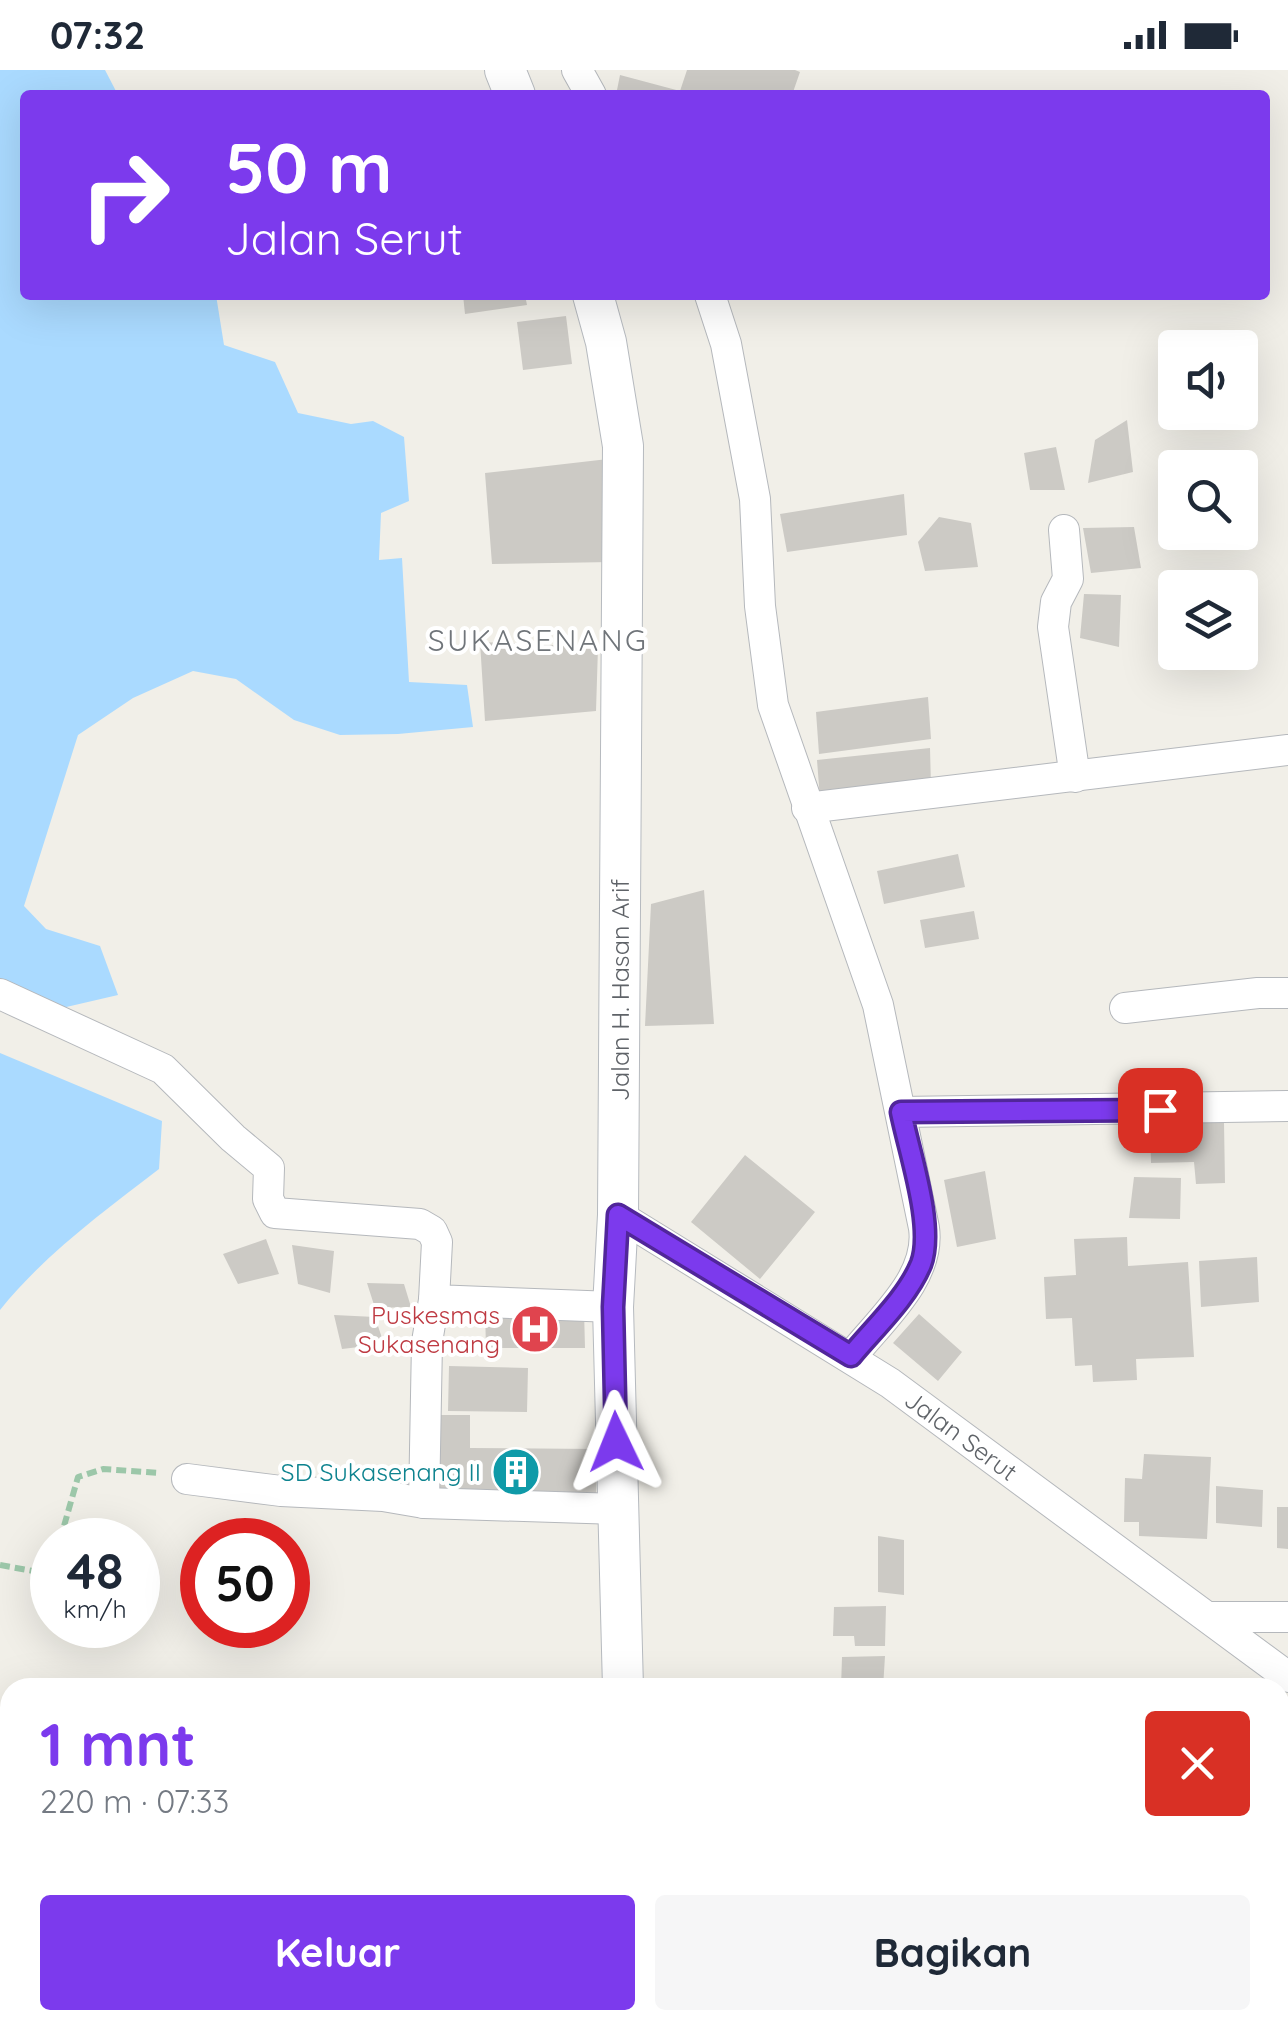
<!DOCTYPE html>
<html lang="id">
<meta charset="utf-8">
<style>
:root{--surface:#fff;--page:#f6f6f7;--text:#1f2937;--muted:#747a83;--accent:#7c3aed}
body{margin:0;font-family:Quicksand,sans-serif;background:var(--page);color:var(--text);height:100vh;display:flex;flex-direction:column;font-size:38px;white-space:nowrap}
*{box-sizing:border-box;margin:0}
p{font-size:32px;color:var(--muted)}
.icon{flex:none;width:55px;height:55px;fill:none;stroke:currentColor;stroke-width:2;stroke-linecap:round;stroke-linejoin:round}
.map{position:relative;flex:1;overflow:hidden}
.details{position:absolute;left:0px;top:1608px;width:1290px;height:352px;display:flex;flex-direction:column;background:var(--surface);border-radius:30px 30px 0 0;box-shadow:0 10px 40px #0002}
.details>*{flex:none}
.banner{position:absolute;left:20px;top:20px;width:1250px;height:210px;border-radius:10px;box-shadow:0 10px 40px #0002;background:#7c3aed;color:#fff;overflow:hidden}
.controls{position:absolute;left:1158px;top:260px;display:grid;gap:20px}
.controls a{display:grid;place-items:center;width:100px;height:100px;border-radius:10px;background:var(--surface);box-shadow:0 10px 40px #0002;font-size:50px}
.speed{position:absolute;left:30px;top:1448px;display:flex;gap:20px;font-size:50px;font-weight:700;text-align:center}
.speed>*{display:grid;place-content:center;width:130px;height:130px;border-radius:50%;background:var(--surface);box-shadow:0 10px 40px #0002;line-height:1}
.speed small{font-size:25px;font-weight:400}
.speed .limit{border:15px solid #d22;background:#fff;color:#111}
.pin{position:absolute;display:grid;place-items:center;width:85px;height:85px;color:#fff;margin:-42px;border-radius:20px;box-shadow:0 5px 15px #0006}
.me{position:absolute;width:110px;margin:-55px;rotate:358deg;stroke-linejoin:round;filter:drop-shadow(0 0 8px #0008)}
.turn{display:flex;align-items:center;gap:35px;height:210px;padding:0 40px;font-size:45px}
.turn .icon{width:130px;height:130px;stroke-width:2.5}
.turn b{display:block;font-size:70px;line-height:85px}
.round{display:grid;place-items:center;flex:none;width:105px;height:105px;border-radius:10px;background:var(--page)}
.overview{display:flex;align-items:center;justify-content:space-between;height:170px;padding:0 40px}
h1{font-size:60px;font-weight:800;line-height:75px;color:var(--accent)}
.button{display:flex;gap:20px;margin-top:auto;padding:20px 40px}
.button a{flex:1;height:115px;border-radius:10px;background:var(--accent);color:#fff;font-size:40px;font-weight:800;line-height:115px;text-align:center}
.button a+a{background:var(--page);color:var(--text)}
.status{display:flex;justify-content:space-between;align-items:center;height:70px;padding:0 50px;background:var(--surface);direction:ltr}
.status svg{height:28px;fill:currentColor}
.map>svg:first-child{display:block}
.water{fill:#aadaff}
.building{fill:#cccac5}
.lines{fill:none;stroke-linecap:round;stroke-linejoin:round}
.minor-casing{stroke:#b5b8bc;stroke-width:32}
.secondary-casing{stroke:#b6babf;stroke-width:42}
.path{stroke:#9cc7a9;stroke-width:6;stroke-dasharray:10 5;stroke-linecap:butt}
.minor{stroke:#fff;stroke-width:30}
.secondary{stroke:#fff;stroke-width:40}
.route-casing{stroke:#51269a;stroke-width:25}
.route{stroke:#7c3aed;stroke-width:18}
.labels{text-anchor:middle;stroke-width:8;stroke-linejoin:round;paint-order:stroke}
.street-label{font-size:25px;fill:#5f6368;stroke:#fff}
.health-label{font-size:25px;fill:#be3a42;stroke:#fff;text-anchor:end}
.culture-label{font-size:25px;fill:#0d838f;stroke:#fff;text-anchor:end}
.quarter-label{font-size:30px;letter-spacing:2.5px;fill:#70757a;stroke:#fff}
</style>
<div class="status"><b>07:32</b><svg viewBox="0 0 49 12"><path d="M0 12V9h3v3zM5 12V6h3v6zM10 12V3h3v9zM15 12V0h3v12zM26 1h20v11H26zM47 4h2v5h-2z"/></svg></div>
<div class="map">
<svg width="1288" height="1959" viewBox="0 0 1288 1959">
<rect width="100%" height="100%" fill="#f1efe8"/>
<path class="water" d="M 0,0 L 105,0 L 118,25 L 25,25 L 25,225 L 216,225 L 224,275 L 275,292 L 298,343 L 351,354 L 373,351 L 404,367 L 409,431 L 381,443 L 379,490 L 402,488 L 409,612 L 467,615 L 473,657 L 398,664 L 340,665 L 294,650 L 236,609 L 193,601 L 133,628 L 78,665 L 24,836 L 46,859 L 100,876 L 118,925 L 62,938 L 0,913 Z
M 0,983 L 162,1051 L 159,1099 C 103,1142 44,1185 0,1240 Z"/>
<path class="building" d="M 687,0 L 795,0 L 800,2 L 792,25 L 616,25 L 620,5 L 680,21 Z
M 463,225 L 525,225 L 527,235 L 465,244 Z
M 566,246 L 572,294 L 523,300 L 517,252 Z
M 1127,350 L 1133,402 L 1088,413 L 1095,370 Z
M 1056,377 L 1065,420 L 1030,420 L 1024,383 Z
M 608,389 L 612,492 L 492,494 L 485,403 Z
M 904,424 L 907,465 L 787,482 L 780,444 Z
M 939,447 L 971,453 L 978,497 L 925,501 L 918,472 Z
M 1134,457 L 1141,498 L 1091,503 L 1083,458 Z
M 1084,524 L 1121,525 L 1119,577 L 1080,568 Z
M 480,572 L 598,577 L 596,641 L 485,651 Z
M 928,627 L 931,669 L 819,684 L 816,642 Z
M 930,678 L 931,716 L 820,729 L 817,690 Z
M 958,784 L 965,817 L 884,834 L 877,801 Z
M 704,820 L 714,954 L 645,956 L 651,834 Z
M 974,841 L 979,869 L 925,878 L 920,850 Z
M 1150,1048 L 1224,1053 L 1225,1113 L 1196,1114 L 1194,1092 L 1151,1093 Z
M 745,1085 L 815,1142 L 760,1209 L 691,1152 Z
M 985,1101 L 996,1169 L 957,1177 L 944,1110 Z
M 1134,1107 L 1181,1108 L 1180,1149 L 1129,1148 Z
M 1127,1167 L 1128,1196 L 1188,1192 L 1194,1287 L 1136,1289 L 1137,1310 L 1093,1312 L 1092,1295 L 1075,1296 L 1072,1248 L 1046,1249 L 1044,1207 L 1076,1205 L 1074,1169 Z
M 266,1169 L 279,1204 L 238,1214 L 223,1184 Z
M 292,1175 L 334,1181 L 330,1223 L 298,1214 Z
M 1257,1187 L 1259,1232 L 1201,1237 L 1199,1191 Z
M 367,1213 L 404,1214 L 411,1237 L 375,1238 Z
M 584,1240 L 585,1278 L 486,1278 L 485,1241 Z
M 919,1244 L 962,1282 L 938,1311 L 893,1273 Z
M 334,1245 L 375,1247 L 384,1274 L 342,1279 Z
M 449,1296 L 528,1298 L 527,1342 L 448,1341 Z
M 435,1345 L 470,1345 L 470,1378 L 596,1379 L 596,1429 L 436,1425 Z
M 1144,1384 L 1211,1387 L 1207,1469 L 1139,1466 L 1139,1452 L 1124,1452 L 1125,1408 L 1142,1409 Z
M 1216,1416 L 1263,1420 L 1262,1457 L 1216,1453 Z
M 1277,1437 L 1288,1437 L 1288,1479 L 1277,1478 Z
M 878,1466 L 904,1470 L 904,1525 L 878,1522 Z
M 886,1536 L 885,1576 L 855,1576 L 854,1566 L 833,1566 L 834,1537 Z
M 885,1586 L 883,1618 L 841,1618 L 842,1587 Z
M 473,1950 L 575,1950 L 576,1959 L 473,1959 Z"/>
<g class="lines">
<g class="minor-casing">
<g id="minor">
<path d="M 577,0 L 591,25"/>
<path d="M 710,225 L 726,274 L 755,429 L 760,536 L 773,635 L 878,935 L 924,1158 C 931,1208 880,1250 851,1287"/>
<path d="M 1064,460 L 1068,509 L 1056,532 L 1053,557 L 1075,707"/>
<path d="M 807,738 L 1288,680"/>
<path d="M 0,924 L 163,999 L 233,1068 L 269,1098 L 268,1129 L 275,1143 L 420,1154 L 432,1161 L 437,1172 L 434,1230 L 613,1237"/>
<path d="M 1125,938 L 1258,923 L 1288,923"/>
<path d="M 901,1042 L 1288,1036"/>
<path id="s1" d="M 618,1145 L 890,1313 L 1288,1607"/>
<path d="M 187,1409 L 281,1421 L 383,1426 L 424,1433 L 618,1439"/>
<path d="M 424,1433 L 427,1272 L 434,1230"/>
<path d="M 1209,1547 L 1288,1547"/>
</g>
</g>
<g class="secondary-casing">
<path id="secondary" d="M 505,0 L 515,25
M 593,225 L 606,272 L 623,376 L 618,1145 L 613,1237 L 623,1618
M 632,1950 L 632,1959"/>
</g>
<path class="path" d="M 60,1470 L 78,1407 L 103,1399 L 160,1403
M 0,1495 L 33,1501 L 50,1495 L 52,1489"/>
<use href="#minor" class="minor"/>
<use href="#secondary" class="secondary"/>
</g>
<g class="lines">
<g class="route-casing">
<path id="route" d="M 616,1372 L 613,1237 L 618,1145 L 851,1286 C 874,1258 907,1228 921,1194 C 935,1157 909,1082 901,1042 L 1160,1040"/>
</g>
<use href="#route" class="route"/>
</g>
<defs>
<g id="hospital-disc" transform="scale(2.5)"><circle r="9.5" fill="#e0444e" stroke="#fff"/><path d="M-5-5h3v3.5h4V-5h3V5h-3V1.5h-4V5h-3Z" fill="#fff"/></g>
<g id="building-disc" transform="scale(2.5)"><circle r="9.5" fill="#0f9aa8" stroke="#fff"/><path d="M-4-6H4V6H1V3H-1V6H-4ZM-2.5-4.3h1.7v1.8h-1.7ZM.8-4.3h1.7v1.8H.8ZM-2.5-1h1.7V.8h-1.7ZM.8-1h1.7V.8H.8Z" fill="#fff"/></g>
</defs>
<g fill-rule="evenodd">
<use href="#hospital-disc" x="535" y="1259"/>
<use href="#building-disc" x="516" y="1402"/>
</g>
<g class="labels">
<g class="street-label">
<text transform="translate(620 920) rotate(-90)" y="9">Jalan H. Hasan Arif</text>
<text dy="9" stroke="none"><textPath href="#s1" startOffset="408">Jalan Serut</textPath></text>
</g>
<g class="health-label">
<text x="500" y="1254">Puskesmas<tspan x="500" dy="29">Sukasenang</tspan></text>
</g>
<g class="culture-label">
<text x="481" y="1411">SD Sukasenang II</text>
</g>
<g class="quarter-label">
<text x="538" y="581">SUKASENANG</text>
</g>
</g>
</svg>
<div class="controls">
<a><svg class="icon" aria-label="sound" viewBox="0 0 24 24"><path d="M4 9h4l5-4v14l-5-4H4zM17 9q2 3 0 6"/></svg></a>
<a><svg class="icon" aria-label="search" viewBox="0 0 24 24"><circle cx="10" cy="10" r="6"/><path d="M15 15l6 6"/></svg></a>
<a><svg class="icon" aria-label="layers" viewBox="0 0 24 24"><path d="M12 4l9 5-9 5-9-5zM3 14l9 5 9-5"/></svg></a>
</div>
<div class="speed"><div>48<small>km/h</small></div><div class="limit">50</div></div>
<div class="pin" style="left:1160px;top:1040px;background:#d93025"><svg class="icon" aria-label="arrive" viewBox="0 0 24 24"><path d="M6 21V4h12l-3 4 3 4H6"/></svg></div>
<svg class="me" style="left:616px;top:1372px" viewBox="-20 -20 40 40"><path d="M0-17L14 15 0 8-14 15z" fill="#7c3aed" stroke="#fff" stroke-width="4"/></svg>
<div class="banner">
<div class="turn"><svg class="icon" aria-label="right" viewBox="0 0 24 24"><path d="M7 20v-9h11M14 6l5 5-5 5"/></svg><div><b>50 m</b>Jalan Serut</div></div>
</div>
<section class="details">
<div class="overview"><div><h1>1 mnt</h1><p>220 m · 07:33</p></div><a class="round" style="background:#d93025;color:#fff"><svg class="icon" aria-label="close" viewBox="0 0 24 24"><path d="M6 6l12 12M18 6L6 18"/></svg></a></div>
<div class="button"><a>Keluar</a><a>Bagikan</a></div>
</section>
</div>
